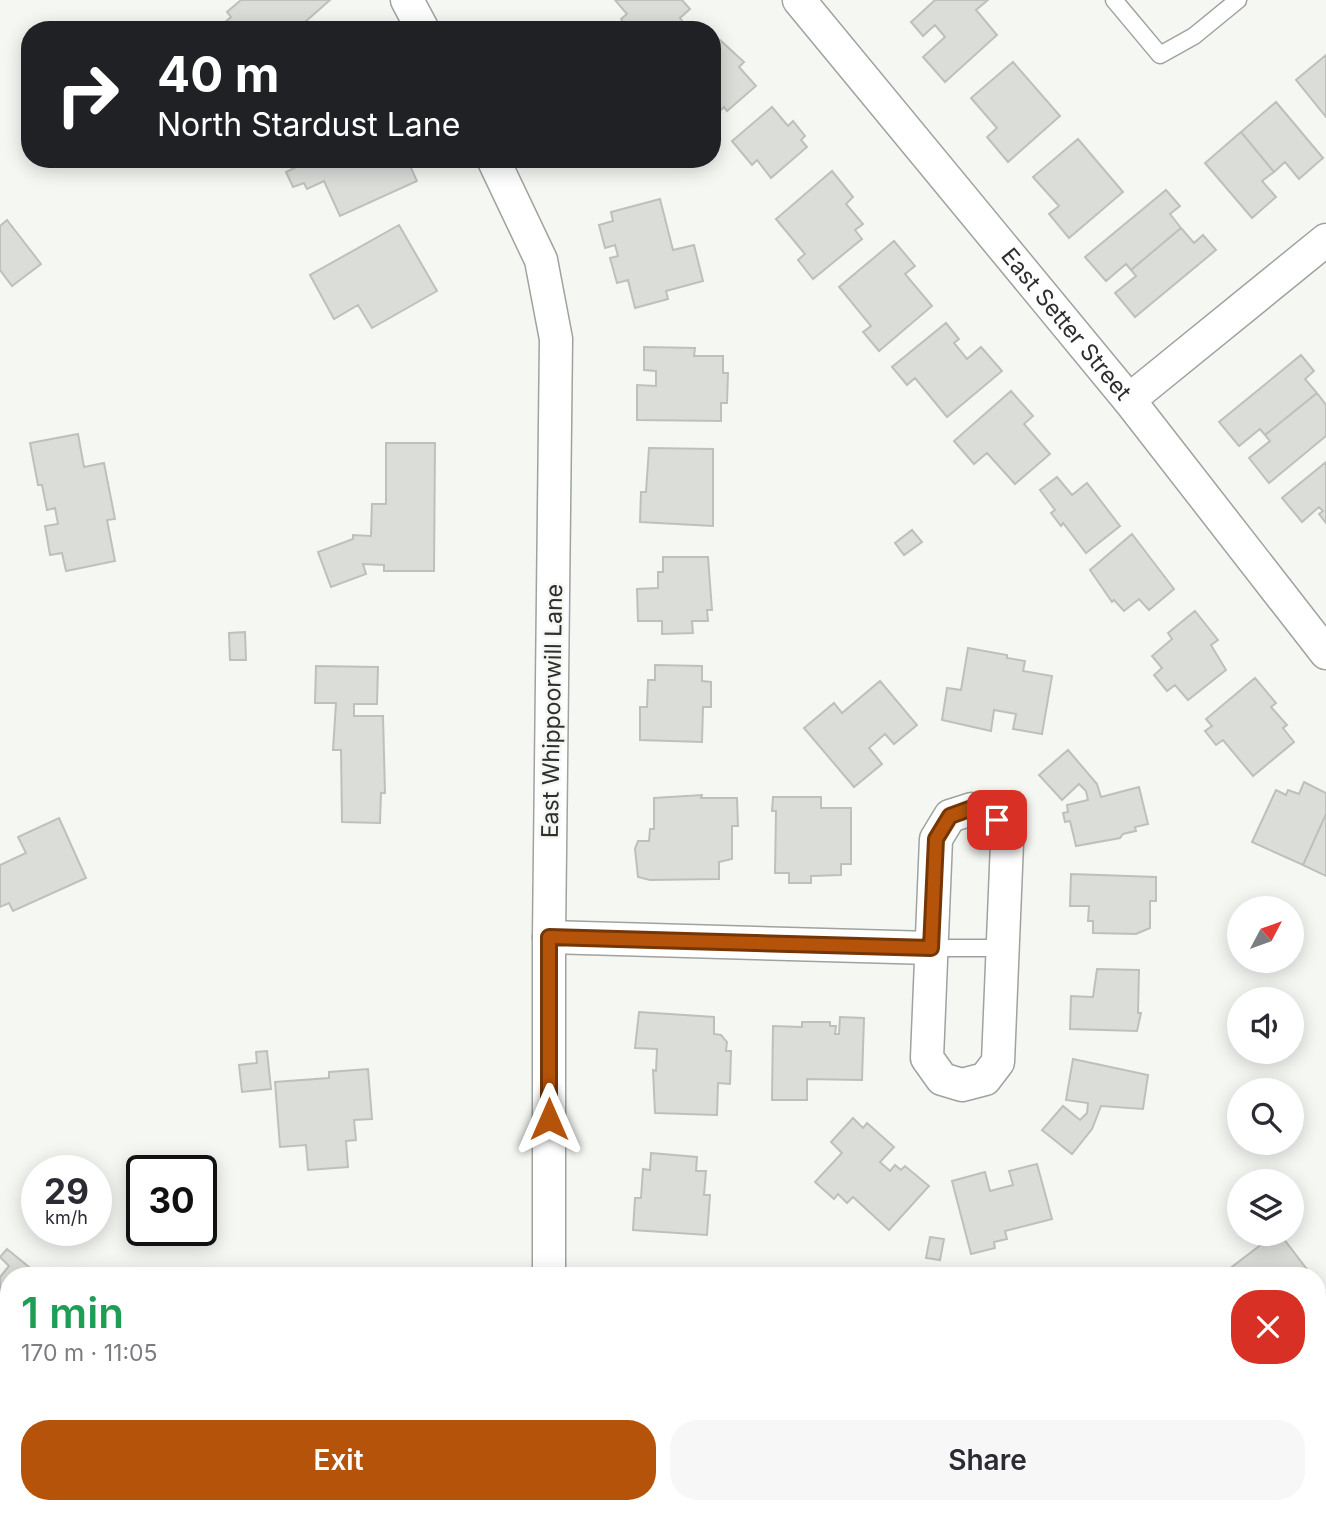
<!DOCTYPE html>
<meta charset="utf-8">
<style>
:root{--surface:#fff;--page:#f7f7f7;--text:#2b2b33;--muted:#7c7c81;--accent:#b45309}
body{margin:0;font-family:Inter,sans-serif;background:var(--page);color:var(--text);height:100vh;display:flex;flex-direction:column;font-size:26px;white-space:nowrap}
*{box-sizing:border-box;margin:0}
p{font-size:23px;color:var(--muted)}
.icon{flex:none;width:38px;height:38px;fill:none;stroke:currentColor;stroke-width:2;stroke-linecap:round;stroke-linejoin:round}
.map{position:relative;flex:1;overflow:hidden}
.drawer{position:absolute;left:0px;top:1267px;width:1326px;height:247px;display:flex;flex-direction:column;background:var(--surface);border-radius:28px 28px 0 0;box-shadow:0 4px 18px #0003}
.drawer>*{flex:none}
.banner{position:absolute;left:21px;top:21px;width:700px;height:147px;border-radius:28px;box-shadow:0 4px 18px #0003;background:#202124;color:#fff;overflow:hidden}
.needle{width:46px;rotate:49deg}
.fabs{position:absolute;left:1227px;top:896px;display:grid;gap:14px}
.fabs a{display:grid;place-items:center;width:77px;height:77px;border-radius:50%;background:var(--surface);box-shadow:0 4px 18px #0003;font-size:35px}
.speed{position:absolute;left:21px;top:1155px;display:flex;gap:14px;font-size:35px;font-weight:700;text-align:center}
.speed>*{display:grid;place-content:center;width:91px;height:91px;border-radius:50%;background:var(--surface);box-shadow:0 4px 18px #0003;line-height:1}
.speed small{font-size:18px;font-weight:400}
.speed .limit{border:4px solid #111;border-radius:10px;background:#fff;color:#111}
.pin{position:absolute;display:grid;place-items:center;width:60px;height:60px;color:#fff;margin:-30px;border-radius:14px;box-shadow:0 4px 10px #0006}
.me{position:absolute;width:77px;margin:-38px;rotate:0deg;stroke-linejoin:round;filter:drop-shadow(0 0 5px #0008)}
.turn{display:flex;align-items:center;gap:24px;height:147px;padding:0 21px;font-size:32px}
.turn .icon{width:91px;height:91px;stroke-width:2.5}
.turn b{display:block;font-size:49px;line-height:60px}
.round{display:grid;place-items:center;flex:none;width:74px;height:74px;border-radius:28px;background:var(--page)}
.head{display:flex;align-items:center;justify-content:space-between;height:119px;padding:0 21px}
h1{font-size:42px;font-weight:600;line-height:52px;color:#1e9e55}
.primary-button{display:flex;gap:14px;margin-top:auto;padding:14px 21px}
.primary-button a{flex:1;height:80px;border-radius:28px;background:var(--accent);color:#fff;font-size:28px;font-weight:600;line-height:80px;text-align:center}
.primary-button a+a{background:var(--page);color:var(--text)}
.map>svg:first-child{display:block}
.building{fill:#dbddd9;stroke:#bec0bc;stroke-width:2}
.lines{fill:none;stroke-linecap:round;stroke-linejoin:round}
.lane-casing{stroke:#9fa29e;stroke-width:19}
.street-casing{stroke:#9fa29e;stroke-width:35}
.lane{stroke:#fff;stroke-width:16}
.street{stroke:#fff;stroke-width:32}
.route-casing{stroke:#753606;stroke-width:18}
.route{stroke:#b45309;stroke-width:12}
.labels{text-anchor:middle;stroke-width:5;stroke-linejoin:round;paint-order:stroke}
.street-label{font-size:23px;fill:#2e2f2d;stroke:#f5f7f3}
</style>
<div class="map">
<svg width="1326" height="1513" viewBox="0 0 1326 1513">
<rect width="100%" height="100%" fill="#f5f7f3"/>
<path class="building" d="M 241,0 L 330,0 L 296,30 L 229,30 L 224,23 L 231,17 L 227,12 Z
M 615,0 L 682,0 L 690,9 L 680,18 L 686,26 L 681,30 L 629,30 L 621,19 L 627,14 Z
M 935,0 L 988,0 L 976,10 L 997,35 L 945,82 L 923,57 L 945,37 L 935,25 L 923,36 L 911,22 Z
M 720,40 L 744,62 L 739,67 L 756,86 L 727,111 L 724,107 L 713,117 L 712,46 Z
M 1326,55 L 1326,117 L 1296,80 Z
M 1013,62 L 1060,116 L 1008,162 L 987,137 L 997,128 L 971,98 Z
M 1276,102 L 1323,158 L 1299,179 L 1285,162 L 1274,172 L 1241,132 Z
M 772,107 L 788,126 L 793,121 L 805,136 L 801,140 L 807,147 L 771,178 L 757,160 L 752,165 L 732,141 Z
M 1241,132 L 1274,172 L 1262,181 L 1276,197 L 1252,218 L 1205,163 Z
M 1078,139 L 1123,192 L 1069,238 L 1049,214 L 1059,206 L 1033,177 Z
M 313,159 L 407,159 L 417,181 L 340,216 L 324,181 L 307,189 L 304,183 L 293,187 L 286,172 Z
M 832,171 L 853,197 L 846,204 L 863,224 L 855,230 L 862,239 L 813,279 L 798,260 L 805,254 L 776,219 Z
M 1166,190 L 1180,206 L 1170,214 L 1181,228 L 1131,270 L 1126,264 L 1106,281 L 1085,257 Z
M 660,199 L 673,250 L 694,245 L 703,281 L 666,291 L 668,299 L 635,308 L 628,280 L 617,283 L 610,258 L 618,256 L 615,245 L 605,248 L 599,225 L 613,221 L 611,212 Z
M 7,220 L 41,264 L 12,286 L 0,270 L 0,226 Z
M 399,225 L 437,291 L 372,328 L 358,305 L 334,319 L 310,275 Z
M 1181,228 L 1194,243 L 1203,235 L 1216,250 L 1135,317 L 1115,293 L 1136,276 L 1131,270 Z
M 894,241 L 915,266 L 905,274 L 932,306 L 879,351 L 863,332 L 871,326 L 839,287 Z
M 946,323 L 959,339 L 954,343 L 967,359 L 981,347 L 1002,371 L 947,417 L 915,378 L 907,385 L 892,367 Z
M 644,347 L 695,348 L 694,356 L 723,356 L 723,373 L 728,373 L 727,403 L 721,403 L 721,421 L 637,420 L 637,385 L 656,386 L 656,371 L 644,370 Z
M 1301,355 L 1314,371 L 1305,379 L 1317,393 L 1265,435 L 1260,429 L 1239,446 L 1219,422 Z
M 1011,391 L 1033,416 L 1024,424 L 1050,454 L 1015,484 L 987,453 L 974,464 L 954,441 Z
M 1317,393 L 1326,405 L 1326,436 L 1269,483 L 1249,458 L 1270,441 L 1265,435 Z
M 78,434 L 84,467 L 104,463 L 115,519 L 107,520 L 115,561 L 66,571 L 62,553 L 50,555 L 45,526 L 58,524 L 55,508 L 47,510 L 42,485 L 38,485 L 30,443 Z
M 386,443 L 435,443 L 434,571 L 384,571 L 384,565 L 363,564 L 366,574 L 331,587 L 318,552 L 353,539 L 353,535 L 371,536 L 372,504 L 386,504 Z
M 649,448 L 713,449 L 713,526 L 640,522 L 641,492 L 646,492 Z
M 1326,462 L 1326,523 L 1319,514 L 1323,511 L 1319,507 L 1302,522 L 1282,498 Z
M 1057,477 L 1072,495 L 1087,483 L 1120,526 L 1086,553 L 1063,523 L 1061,526 L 1051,513 L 1055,510 L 1040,490 Z
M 912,530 L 922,542 L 904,555 L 895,543 Z
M 1132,534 L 1174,589 L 1149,610 L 1139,599 L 1124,611 L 1114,600 L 1112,602 L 1090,570 Z
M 663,557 L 708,557 L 712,610 L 707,610 L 708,621 L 692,621 L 693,633 L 662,634 L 662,621 L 638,621 L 637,589 L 658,588 L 658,572 L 663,572 Z
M 1195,611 L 1218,640 L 1211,645 L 1226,670 L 1188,700 L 1175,685 L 1167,691 L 1154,675 L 1162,668 L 1152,656 L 1172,639 L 1168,633 Z
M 245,632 L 246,660 L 230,660 L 229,633 Z
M 968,648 L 1007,655 L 1007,658 L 1025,661 L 1023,671 L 1052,676 L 1042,734 L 1013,729 L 1016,714 L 994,710 L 991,731 L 942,720 L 947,688 L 961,690 Z
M 655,665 L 702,666 L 702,681 L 711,682 L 711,707 L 703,707 L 702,742 L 640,740 L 640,707 L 647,707 L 648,680 L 655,680 Z
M 316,666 L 378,667 L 377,704 L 354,704 L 354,716 L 383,716 L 385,793 L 381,793 L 380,823 L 342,822 L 341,750 L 333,750 L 336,703 L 315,703 Z
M 1255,678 L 1276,703 L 1271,707 L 1287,725 L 1283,728 L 1294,742 L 1253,776 L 1223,740 L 1216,745 L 1205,731 L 1212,726 L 1206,719 Z
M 880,681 L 917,725 L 894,744 L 885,734 L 869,748 L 882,764 L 854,787 L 804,728 L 834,703 L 842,713 Z
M 1068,750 L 1097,784 L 1101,797 L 1139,787 L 1148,824 L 1135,827 L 1136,831 L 1123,834 L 1120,838 L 1076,846 L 1070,821 L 1065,822 L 1063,813 L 1068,812 L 1067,805 L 1088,800 L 1086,791 L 1079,784 L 1062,800 L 1039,775 Z
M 1304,782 L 1326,793 L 1326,814 L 1303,865 L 1252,842 L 1276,790 L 1286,795 L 1288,790 L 1299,794 Z
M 702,795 L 701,798 L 737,798 L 738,826 L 732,826 L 732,859 L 719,862 L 719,879 L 650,880 L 638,877 L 635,849 L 638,841 L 649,841 L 650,829 L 654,829 L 654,798 Z
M 773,797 L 821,797 L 821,808 L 851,808 L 851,864 L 841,864 L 841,875 L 811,876 L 811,883 L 789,883 L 789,873 L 775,873 L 776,811 L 772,811 Z
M 1326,814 L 1326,876 L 1303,865 Z
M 59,818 L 86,878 L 13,911 L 9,903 L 0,907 L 0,865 L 26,853 L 18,837 Z
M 1071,874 L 1156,877 L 1156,901 L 1150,901 L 1150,928 L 1136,934 L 1093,933 L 1093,921 L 1088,921 L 1089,906 L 1070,906 Z
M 1097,969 L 1139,970 L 1138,1013 L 1141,1013 L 1137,1031 L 1070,1029 L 1071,996 L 1093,997 Z
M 639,1012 L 714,1017 L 714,1034 L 721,1035 L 727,1042 L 726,1051 L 731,1051 L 730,1084 L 718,1083 L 717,1115 L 655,1113 L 653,1070 L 656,1071 L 657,1049 L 635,1048 Z
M 840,1017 L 864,1018 L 862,1080 L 807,1079 L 807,1100 L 772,1100 L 773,1026 L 802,1027 L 802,1022 L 830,1022 L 830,1026 L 836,1026 L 835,1034 L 839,1034 Z
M 267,1051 L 271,1089 L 242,1092 L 239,1065 L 257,1063 L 256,1052 Z
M 1073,1059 L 1148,1075 L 1143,1109 L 1101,1106 L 1092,1129 L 1072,1154 L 1042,1130 L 1063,1106 L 1080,1120 L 1087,1113 L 1088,1103 L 1066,1100 Z
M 368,1069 L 372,1119 L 354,1120 L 356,1140 L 346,1141 L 348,1167 L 308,1170 L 306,1145 L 280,1147 L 275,1082 L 329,1078 L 329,1072 Z
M 853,1118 L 863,1128 L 867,1123 L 894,1147 L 880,1162 L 890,1171 L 895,1165 L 901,1170 L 905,1166 L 929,1186 L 889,1230 L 853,1197 L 847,1203 L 838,1194 L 834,1199 L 815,1182 L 842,1153 L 831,1142 Z
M 651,1153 L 697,1157 L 696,1171 L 706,1171 L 704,1195 L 710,1195 L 707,1235 L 633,1230 L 635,1198 L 641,1198 L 643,1169 L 650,1170 Z
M 1037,1164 L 1052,1219 L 1005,1231 L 1007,1239 L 994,1242 L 995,1248 L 971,1254 L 952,1181 L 985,1172 L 990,1191 L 1013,1185 L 1009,1171 Z
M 1275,1234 L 1280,1234 L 1312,1276 L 1220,1276 Z
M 930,1237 L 944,1239 L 940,1260 L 926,1258 Z
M 7,1249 L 40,1276 L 9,1276 L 9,1335 L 0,1328 L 0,1277 L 9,1266 L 0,1257 Z
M 1318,1283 L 1326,1294 L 1326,1349 L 1318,1355 Z
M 613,1505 L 692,1505 L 694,1513 L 616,1513 Z
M 866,1505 L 926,1505 L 931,1513 L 871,1513 Z"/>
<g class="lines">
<g class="lane-casing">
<path id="lane" d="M 1114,0 L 1160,55 L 1194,36 L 1238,0
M 931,948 L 1003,948"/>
</g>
<g class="street-casing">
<g id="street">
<path d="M 407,0 L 423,30"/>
<path id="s1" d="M 799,0 L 1129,400 L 1326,653"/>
<path d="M 493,159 L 541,260 L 556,339 L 549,937 L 549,1276"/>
<path d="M 1129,400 L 1326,240"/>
<path d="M 972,809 L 997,820 L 1007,843 L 998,1062 L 985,1079 L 962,1085 L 942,1079 L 927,1058 L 936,839 L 950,816 Z"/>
<path d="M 549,937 L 931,948"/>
<path d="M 0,1478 L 9,1480"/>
<path d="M 119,1505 L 153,1513"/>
<path d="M 550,1505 L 550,1513"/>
</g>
</g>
<use href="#lane" class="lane"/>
<use href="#street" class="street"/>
</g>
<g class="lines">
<g class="route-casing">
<path id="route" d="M 549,1119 L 549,937 L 931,948 L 936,839 L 950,816 L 972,808 L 997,820"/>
</g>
<use href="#route" class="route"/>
</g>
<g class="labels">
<g class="street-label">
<text dy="8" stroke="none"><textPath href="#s1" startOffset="420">East Setter Street</textPath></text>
<text transform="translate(552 711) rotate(-89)" y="8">East Whippoorwill Lane</text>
</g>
</g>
</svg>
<div class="fabs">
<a><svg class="needle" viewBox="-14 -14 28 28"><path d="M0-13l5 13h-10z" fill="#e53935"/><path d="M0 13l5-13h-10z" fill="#7c7c81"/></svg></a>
<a><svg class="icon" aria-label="sound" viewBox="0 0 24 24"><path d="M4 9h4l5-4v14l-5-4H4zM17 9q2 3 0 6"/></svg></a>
<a><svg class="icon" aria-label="search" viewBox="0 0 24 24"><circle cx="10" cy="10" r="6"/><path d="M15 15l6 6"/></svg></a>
<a><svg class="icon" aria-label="layers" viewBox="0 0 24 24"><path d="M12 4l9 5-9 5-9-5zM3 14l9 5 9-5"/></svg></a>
</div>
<div class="speed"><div>29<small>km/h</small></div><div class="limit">30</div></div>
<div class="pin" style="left:997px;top:820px;background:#d93025"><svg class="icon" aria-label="arrive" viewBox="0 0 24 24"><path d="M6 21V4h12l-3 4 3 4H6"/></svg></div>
<svg class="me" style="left:549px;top:1119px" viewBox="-20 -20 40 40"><path d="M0-17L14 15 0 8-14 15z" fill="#b45309" stroke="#fff" stroke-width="4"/></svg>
<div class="banner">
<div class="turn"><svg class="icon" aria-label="right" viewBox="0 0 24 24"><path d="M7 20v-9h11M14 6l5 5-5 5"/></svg><div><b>40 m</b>North Stardust Lane</div></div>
</div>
<section class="drawer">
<div class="head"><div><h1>1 min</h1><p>170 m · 11:05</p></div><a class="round" style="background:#d93025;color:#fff"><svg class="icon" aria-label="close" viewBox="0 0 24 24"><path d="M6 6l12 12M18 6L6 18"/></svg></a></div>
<div class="primary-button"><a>Exit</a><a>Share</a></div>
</section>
</div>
